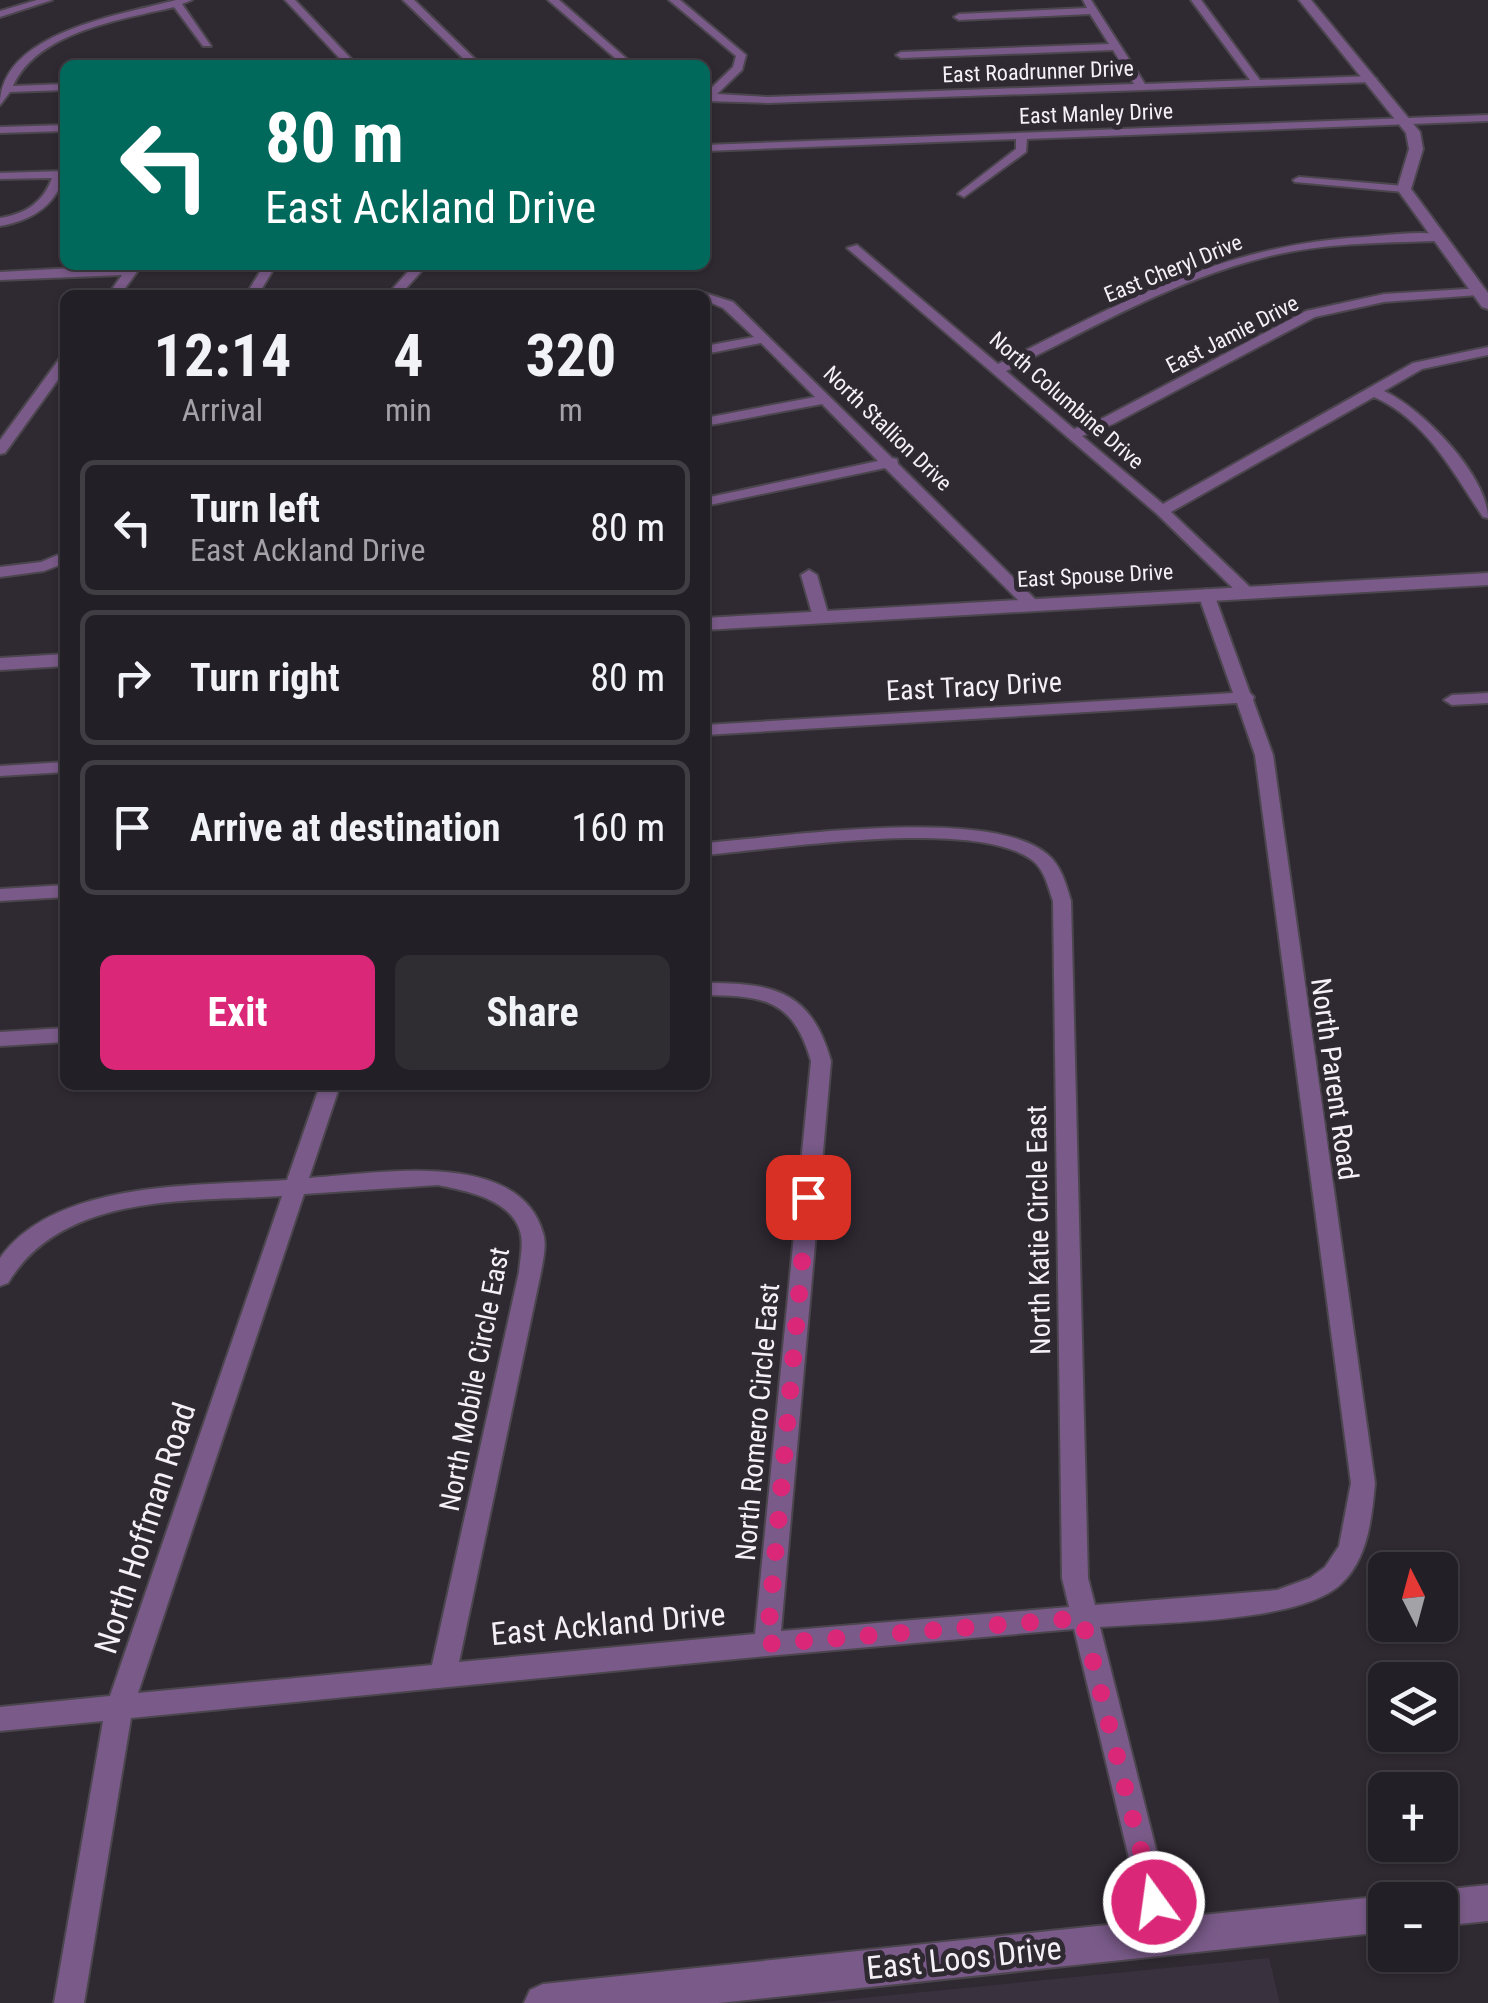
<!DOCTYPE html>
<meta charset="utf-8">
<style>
:root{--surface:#231f26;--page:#2f2c32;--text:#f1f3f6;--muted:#a3a2a7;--line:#403d43;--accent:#db2777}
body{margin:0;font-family:"Roboto Condensed",sans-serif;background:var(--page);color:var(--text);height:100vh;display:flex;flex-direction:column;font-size:38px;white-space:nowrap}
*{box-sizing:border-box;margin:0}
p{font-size:32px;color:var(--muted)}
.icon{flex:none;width:55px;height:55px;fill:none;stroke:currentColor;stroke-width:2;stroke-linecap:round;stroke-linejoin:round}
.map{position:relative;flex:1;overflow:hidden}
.details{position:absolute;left:60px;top:290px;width:650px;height:800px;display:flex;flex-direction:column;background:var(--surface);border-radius:15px;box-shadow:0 2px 8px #0004,0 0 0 2px var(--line)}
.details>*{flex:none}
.guide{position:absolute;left:60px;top:60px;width:650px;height:210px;border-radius:15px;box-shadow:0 2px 8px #0004,0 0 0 2px var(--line);background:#00695c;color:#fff;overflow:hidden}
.needle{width:65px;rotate:354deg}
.tools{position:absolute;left:1368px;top:1552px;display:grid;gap:20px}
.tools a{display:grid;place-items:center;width:90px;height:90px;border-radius:15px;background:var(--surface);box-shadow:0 2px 8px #0004,0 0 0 2px var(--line);font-size:50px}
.pin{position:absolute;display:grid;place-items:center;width:85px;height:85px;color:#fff;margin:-42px;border-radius:20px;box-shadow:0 5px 15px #0006}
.me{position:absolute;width:110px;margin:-55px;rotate:346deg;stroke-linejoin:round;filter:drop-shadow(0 0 8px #0008)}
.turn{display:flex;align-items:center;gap:35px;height:210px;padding:0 40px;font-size:45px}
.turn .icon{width:130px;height:130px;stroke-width:2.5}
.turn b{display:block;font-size:70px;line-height:85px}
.eta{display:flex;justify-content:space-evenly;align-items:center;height:170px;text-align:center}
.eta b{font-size:60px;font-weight:700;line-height:70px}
.action{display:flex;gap:20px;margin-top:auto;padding:20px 40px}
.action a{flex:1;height:115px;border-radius:15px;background:var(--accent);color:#fff;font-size:40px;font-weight:700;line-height:115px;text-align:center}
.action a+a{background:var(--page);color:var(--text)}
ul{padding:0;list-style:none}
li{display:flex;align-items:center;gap:30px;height:135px;margin:0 20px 15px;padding:0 20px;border:5px solid var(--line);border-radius:15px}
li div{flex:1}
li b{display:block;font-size:38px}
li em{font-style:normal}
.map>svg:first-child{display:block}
.built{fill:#3a313f}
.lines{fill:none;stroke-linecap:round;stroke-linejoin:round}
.minor-casing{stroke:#4b454d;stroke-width:4}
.tertiary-casing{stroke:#4b454d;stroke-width:4}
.minor{fill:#795a88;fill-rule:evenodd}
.tertiary{fill:#795a88;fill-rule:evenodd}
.route{stroke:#db2777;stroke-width:18;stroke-dasharray:0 32.4}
.labels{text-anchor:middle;stroke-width:10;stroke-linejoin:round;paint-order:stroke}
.far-street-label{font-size:22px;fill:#f4f0f6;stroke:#2f2932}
.street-label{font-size:28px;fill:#f4f0f6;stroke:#2f2932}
.near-street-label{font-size:32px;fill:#f4f0f6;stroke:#2f2932}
</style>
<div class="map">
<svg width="1488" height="2003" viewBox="0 0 1488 2003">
<rect width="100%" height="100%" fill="#2f2932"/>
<path class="built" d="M 1269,1958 L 1280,2003 L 811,2003 Z"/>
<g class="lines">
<g class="minor-casing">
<path id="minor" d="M 37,0 L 52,0 L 0,17 L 0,11 Z
M 176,0 L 192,0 L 182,4 L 211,46 L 203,46 L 174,7 C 121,20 38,31 13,86 L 65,84 L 65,90 L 10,92 L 0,105 C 0,32 121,15 176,0 Z
M 285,0 L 295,0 L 357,65 L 346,65 Z
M 403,0 L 414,0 L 481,65 L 470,65 Z
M 548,0 L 559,0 L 634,65 L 623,65 Z
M 669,0 L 680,0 L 746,55 L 742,70 L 717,94 L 768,97 L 1134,84 L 1113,50 L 901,58 L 896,55 L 901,52 L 1109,44 L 1090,14 L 959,20 L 954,17 L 959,14 L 1087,8 L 1083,0 L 1091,0 L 1145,84 L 1250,80 L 1191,0 L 1201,0 L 1260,80 L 1372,76 L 1377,79 L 1372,82 L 768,103 L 707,101 L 705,94 L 733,67 L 736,56 Z
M 1488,115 L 1488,121 L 1027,139 L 1026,152 L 964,197 L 958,194 L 960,192 L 1016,149 L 1016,139 L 705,151 L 705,145 Z
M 65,125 L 65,131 L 0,133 L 0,127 Z
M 65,171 C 58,204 34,220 0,226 L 0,218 C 25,214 43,203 52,178 L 0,179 L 0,173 Z
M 1299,177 L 1404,186 L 1410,189 L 1404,192 L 1295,182 L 1293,180 Z
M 1439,234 L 1439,240 L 1435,241 C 1379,243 1321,243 1266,257 C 1174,280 1090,329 1006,371 L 1074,429 L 1103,418 L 1306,311 L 1384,294 L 1482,288 L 1484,291 L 1478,295 L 1384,302 L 1315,317 L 1113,424 L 1082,436 L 1163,504 L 1413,363 L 1488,347 L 1488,355 L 1422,369 L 1384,391 C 1422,408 1488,476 1488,518 L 1483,517 C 1452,471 1427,421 1374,397 L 1171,512 L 1252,589 L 1252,595 L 1240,595 L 1157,514 L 847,248 L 857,245 L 998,364 C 1121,303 1222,245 1363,237 C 1388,235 1415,231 1439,234 Z
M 130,265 L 142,265 L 120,295 L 108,295 L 122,275 L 0,280 L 0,272 Z
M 264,265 L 276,265 L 258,295 L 246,295 Z
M 414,265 L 427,265 L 400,295 L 387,295 Z
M 653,291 L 698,291 L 733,302 L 892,458 L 897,459 L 898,464 L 1036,600 L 1036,606 L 1024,606 L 885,468 L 705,506 L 705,498 L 878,461 L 822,404 L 705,426 L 705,418 L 815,397 L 761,343 L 705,354 L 705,346 L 754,337 L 723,308 L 705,300 L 705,295 L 647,295 Z
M 65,357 L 65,370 L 5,453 L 0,454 L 0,440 L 60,358 Z
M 65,552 L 65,563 L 44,571 L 0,577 L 0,567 L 41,562 Z
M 809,570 L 817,575 L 829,617 L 827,620 L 821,622 L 813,617 L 801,575 Z
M 1206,589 L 1214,594 L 1250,693 L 1254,697 L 1253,700 L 1273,755 L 1375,1483 C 1372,1517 1368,1559 1341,1584 C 1300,1623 1160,1622 1100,1627 L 1178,1937 L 1173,1947 L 1163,1951 L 1153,1947 L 1148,1937 L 1074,1629 L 767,1656 L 131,1718 L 84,2003 L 54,2003 L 103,1721 L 0,1731 L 0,1707 L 110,1696 L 282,1196 C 189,1202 63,1192 8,1283 L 0,1286 L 0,1258 C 56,1179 201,1186 287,1180 L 320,1085 L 340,1085 L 309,1178 C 374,1174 519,1147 543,1233 C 547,1245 543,1260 541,1272 L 459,1662 L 755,1634 L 811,1061 C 793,999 764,996 705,995 L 705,983 C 773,983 811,990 831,1061 L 781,1631 L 1069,1607 L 1062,1578 L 1053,901 C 1048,887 1045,870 1032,860 C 974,817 779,849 705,855 L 705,843 C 782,837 988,805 1047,854 C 1061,865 1066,884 1071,901 L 1088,1578 L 1095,1605 L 1277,1590 L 1310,1578 L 1325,1567 L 1339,1546 L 1351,1483 L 1255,755 L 1237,703 L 705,735 L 705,725 L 1233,693 L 1198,594 ZM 438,1185 C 467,1191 510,1199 520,1231 C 524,1244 520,1259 519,1272 L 432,1665 L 138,1693 L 304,1194 Z
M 1488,693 L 1488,703 L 1452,705 L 1444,700 L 1452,695 Z
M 65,762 L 65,772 L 0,776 L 0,766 Z
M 65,885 L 65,897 L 0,901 L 0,889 Z
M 65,1028 L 65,1042 L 0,1046 L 0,1032 Z"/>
</g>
<g class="tertiary-casing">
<path id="tertiary" d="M 1299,0 L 1311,0 L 1420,132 L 1423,149 L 1411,189 L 1488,293 L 1488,309 L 1482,307 L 1397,189 L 1409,149 L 1406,133 Z
M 1488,573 L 1488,585 L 705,630 L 705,618 Z
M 65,654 L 65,666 L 0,670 L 0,658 Z
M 1488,1885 L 1488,1921 L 1440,1926 L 1440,1900 L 1425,1900 L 1440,1890 Z
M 1385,1896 L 1394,1900 L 1385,1900 L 1385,1932 L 719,2003 L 524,2003 L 530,1990 L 543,1984 Z"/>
</g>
<use href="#minor" class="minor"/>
<use href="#tertiary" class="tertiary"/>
</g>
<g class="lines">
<path class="route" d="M 808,1197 L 767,1644 L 1082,1618 L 1154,1902"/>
</g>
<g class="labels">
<g class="far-street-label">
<text transform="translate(1038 71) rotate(-2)" y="8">East Roadrunner Drive</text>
<text transform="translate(1096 113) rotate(-2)" y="8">East Manley Drive</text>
<text transform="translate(1173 268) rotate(-22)" y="8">East Cheryl Drive</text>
<text transform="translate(1232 334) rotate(-27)" y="8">East Jamie Drive</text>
<text transform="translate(1067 400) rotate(41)" y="8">North Columbine Drive</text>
<text transform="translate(888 428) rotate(44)" y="8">North Stallion Drive</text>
<text transform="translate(1095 575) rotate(-3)" y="8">East Spouse Drive</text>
</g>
<g class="street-label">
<text transform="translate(974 686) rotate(-3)" y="10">East Tracy Drive</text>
<text transform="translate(1335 1079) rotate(82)" y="10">North Parent Road</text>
<text transform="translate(1038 1230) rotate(-91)" y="10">North Katie Circle East</text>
<text transform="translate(474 1379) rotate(-79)" y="10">North Mobile Circle East</text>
<text transform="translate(757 1422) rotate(-85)" y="10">North Romero Circle East</text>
</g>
<g class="near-street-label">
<text transform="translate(145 1528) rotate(-72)" y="11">North Hoffman Road</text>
<text transform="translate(608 1624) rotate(-5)" y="11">East Ackland Drive</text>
<text transform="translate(964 1958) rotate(-6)" y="11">East Loos Drive</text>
</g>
</g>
</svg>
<div class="tools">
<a><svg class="needle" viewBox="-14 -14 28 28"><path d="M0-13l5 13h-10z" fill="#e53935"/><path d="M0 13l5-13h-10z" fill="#a3a2a7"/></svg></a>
<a><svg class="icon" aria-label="layers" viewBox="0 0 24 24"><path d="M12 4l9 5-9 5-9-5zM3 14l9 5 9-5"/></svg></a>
<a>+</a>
<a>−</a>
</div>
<div class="pin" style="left:808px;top:1197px;background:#d93025"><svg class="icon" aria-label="arrive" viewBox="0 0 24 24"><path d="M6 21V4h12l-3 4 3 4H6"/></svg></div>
<svg class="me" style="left:1154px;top:1902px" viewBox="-20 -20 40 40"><circle r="17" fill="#db2777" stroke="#fff" stroke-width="3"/><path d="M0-11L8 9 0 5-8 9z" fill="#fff"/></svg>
<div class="guide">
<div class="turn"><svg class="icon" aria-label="left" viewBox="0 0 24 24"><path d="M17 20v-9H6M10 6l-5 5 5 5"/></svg><div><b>80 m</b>East Ackland Drive</div></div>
</div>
<section class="details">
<div class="eta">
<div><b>12:14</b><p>Arrival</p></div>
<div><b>4</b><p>min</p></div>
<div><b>320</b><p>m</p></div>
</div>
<ul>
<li><svg class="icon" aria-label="left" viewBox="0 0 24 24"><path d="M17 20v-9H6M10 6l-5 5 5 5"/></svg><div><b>Turn left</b><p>East Ackland Drive</p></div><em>80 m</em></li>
<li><svg class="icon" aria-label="right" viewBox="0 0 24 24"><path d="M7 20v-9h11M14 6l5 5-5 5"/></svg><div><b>Turn right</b></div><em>80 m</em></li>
<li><svg class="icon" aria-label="arrive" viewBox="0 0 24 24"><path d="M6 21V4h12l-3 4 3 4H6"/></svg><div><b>Arrive at destination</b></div><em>160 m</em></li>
</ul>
<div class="action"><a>Exit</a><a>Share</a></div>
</section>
</div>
